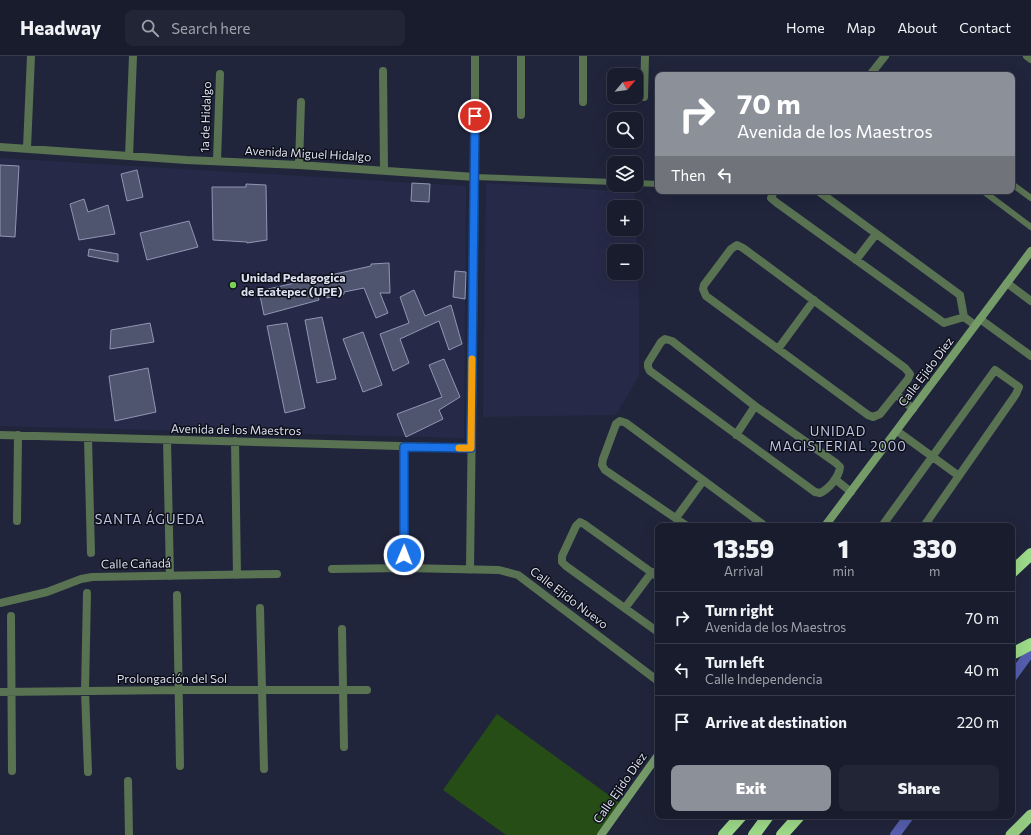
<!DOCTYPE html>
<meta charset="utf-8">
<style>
:root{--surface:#191c2d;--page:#222535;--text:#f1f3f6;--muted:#9fa1aa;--line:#373a49;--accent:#8c9099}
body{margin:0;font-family:Commissioner,sans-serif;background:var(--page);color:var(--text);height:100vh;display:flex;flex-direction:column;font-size:15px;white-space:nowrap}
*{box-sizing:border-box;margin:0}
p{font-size:13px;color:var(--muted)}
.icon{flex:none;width:22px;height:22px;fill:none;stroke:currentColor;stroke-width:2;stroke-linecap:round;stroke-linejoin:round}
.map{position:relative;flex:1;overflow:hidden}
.sheet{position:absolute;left:655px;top:467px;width:360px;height:296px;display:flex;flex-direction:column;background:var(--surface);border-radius:8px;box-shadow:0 4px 16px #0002,0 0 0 1px var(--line)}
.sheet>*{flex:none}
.top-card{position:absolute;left:655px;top:16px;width:360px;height:122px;border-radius:8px;box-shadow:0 4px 16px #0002,0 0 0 1px var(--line);background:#8c9099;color:#fff;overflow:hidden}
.needle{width:26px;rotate:61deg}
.buttons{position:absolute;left:607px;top:12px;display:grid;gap:8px}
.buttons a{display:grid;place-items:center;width:36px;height:36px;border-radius:8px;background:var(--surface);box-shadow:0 4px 16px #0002,0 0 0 1px var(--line);font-size:20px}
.pin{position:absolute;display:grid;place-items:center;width:34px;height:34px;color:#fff;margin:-17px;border:2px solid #fff;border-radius:50%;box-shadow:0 1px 4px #0007}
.me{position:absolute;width:44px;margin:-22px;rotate:1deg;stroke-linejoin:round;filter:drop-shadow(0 0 3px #0008)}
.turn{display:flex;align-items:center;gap:14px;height:84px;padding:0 16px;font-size:18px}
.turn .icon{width:52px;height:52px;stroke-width:2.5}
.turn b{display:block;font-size:28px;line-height:34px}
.then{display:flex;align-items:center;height:38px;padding:0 16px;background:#0003;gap:8px;font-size:15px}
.eta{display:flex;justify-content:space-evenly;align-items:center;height:68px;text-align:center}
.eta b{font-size:24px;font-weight:800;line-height:28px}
.cta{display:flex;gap:8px;margin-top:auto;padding:8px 16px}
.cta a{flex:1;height:46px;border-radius:8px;background:var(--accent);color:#fff;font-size:16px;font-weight:800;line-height:46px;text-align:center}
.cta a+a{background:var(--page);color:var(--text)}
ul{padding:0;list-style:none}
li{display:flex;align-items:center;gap:12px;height:52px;padding:0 16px;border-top:1px solid var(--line)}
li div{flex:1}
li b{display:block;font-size:15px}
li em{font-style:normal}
header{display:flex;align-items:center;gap:24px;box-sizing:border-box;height:56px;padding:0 20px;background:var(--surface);border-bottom:1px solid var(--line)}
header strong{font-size:19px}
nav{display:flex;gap:22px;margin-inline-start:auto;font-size:14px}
.search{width:280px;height:36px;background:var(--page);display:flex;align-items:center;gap:10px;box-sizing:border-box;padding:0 14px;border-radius:8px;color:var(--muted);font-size:15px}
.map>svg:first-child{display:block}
.built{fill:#262a48;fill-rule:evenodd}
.green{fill:#254d15}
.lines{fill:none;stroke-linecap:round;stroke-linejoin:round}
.canal{stroke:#555eae;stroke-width:10}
.building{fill:#50556f;stroke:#9096b3}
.service{stroke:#597252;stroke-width:6}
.minor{stroke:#597252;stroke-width:8}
.tertiary{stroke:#597252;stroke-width:8}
.secondary{stroke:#759c68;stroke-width:8}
.trunk{stroke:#94cb81;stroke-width:11}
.motorway{stroke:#9dda89;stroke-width:12}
.route-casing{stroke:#114b97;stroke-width:10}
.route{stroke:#1a73e8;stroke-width:7}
.slow{stroke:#f59e0b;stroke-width:7}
.poi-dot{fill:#79d158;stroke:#0d0f19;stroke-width:1.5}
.labels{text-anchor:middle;stroke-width:3;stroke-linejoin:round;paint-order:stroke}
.street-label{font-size:12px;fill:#dcdfef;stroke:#0d0f19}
.poi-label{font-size:12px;font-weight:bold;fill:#dcdfef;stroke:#0d0f19;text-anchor:start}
.neighbourhood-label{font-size:13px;letter-spacing:1px;fill:#bec4e3;stroke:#0d0f19}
</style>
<header>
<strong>Headway</strong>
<div class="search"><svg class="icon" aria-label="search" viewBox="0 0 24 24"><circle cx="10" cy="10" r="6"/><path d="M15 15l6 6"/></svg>Search here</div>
<nav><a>Home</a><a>Map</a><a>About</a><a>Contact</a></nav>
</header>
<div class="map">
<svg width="1031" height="779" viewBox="0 0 1031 779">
<rect width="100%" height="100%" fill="#21253c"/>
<path class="built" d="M 0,102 L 466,130 L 464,382 L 0,370 Z
M 486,127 L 634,136 L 635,151 L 614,151 L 614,173 L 636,173 L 639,247 L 639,319 L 616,359 L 483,361 ZM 614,195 L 636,195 L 636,217 L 614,217 Z"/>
<path class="green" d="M 497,658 L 621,748 L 599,779 L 506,779 L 443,734 Z"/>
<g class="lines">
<path class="canal" d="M 1012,621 L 1031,595
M 895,779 L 909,760"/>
</g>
<path class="building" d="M 0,109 L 19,110 L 15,181 L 0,180 Z
M 137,114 L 143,141 L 127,145 L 121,118 Z
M 412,127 L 430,128 L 429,146 L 411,145 Z
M 246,128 L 266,129 L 267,184 L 247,187 L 247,186 L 213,184 L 212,131 L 246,131 Z
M 84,143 L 88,156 L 108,149 L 115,178 L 79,184 L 70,148 Z
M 189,165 L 198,191 L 147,204 L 140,177 Z
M 89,193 L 118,198 L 118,206 L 88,200 Z
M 389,207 L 390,237 L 380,237 L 388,257 L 376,262 L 364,232 L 344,236 L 344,238 L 327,242 L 323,231 L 316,233 L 319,244 L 264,259 L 259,235 L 371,210 L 371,208 Z
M 455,215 L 466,216 L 465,243 L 453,241 Z
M 414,234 L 425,260 L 451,249 L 462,288 L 449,294 L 439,265 L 400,283 L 409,307 L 393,315 L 380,278 L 409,267 L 400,241 Z
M 322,261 L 336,323 L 317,327 L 305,264 Z
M 150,267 L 154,286 L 110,293 L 111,274 Z
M 287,267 L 305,352 L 285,357 L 267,270 Z
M 363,276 L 382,329 L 363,336 L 343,283 Z
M 444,303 L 460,341 L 439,354 L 443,363 L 406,381 L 397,358 L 442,341 L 429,309 Z
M 148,312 L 156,356 L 115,365 L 109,320 Z"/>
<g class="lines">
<path class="service" d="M 475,121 L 614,126
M 636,127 L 658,128
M 1012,128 L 1031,142
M 983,135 L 1031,171"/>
<path class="minor" d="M 521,0 L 521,59
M 383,15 L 384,114
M 870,19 L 885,0
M 644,41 L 645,0
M 583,46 L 583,0
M 0,91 L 186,104 L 299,109 L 475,121
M 27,92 L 31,0
M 129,100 L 133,0
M 217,105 L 220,18
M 299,109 L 301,46
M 774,135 L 771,142 L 777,147 L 944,267 L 964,261
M 818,135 L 960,239 L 964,261 L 975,269
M 737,189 L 743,192 L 905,312 L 910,318 L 908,323 L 880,358 L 873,361 L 868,359 L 706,240 L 703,233 L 704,229 L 731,193 Z
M 856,204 L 876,178
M 1007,227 L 1031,245
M 980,263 L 1031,300
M 665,283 L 672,285 L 755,350 L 836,407 L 840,411 C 839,421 829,433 820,437 L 815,436 L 650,315 L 648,311 L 648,307 L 661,286 Z
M 778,293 L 814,244
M 897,339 L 913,353
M 897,375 L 959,420
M 0,379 L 471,392
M 736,379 L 755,350
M 88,382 L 91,497
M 167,384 L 170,520
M 235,385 L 237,519
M 835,423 L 851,436
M 676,462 L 703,425
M 17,465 L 18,379
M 687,470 L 605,414 L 602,409 L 603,403 L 616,368 L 620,365 L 626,367 L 765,470
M 882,470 L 995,314 L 1019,331 L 1016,338 L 924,470
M 404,512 L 404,391
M 332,513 L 404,512 L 499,514 L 518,519 L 658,625
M 470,514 L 475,121 L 475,0
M 658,521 L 584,468 L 580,466 L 576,470 L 562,500 L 562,506 L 566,510 L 658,576
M 87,537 L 85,635 L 88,716
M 177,539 L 180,710
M 0,547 L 47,536 L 81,523 L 92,521 L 277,518
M 260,552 L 264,713
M 625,552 L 652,516
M 11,560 L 12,715
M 342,573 L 344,691
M 0,636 L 179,634 L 367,634
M 128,725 L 129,779"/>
<path class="tertiary" d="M 1027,0 L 1031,3"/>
<path class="secondary" d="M 825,470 L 1031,195
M 601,779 L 658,699"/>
<path class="trunk" d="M 1011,779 L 1031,759"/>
<path class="motorway" d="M 1012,516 L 1031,498
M 1012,598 L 1031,588
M 724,779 L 741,760
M 754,779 L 768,760
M 782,779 L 799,760"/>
</g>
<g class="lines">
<g class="route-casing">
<path id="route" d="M 404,499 L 404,391 L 471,392 L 475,60"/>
</g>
<use href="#route" class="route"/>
<path class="slow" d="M 459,392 L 471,392 L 472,303"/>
</g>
<circle class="poi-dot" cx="233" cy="229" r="4"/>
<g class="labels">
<g class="street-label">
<text transform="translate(206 61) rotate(-88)" y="4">1a de Hidalgo</text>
<text transform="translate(308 98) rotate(3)" y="4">Avenida Miguel Hidalgo</text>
<text transform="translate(926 316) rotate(-53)" y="4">Calle Ejido Diez</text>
<text transform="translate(236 374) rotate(1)" y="4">Avenida de los Maestros</text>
<text transform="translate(136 508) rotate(-1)" y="4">Calle Cañadá</text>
<text transform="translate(569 542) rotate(37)" y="4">Calle Ejido Nuevo</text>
<text x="172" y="627">Prolongación del Sol</text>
<text transform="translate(620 732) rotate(-55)" y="4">Calle Ejido Diez</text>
</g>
<g class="poi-label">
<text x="241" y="226">Unidad Pedagogica<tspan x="241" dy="14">de Ecatepec (UPE)</tspan></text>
</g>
<g class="neighbourhood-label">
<text x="838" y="380">UNIDAD<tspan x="838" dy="15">MAGISTERIAL 2000</tspan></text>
<text x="150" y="468">SANTA ÁGUEDA</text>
</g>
</g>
</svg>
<div class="buttons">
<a><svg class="needle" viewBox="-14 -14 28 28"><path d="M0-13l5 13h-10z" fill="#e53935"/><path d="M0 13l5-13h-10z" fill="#9fa1aa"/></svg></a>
<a><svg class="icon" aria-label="search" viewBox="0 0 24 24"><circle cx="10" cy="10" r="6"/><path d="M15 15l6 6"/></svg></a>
<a><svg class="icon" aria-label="layers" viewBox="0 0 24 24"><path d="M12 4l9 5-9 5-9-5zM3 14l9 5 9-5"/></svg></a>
<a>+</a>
<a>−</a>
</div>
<div class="pin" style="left:475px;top:60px;background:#d93025"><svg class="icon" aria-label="arrive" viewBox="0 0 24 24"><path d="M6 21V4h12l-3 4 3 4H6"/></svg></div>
<svg class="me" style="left:404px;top:499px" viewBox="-20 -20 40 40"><circle r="17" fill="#1a73e8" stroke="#fff" stroke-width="3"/><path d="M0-11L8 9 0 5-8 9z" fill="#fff"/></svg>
<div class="top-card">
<div class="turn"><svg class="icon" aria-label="right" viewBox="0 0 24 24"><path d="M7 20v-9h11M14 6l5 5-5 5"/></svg><div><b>70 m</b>Avenida de los Maestros</div></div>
<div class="then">Then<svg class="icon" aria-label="left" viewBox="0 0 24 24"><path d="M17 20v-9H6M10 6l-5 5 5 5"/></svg></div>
</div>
<section class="sheet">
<div class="eta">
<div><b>13:59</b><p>Arrival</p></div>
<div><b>1</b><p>min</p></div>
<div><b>330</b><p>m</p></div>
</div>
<ul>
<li><svg class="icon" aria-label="right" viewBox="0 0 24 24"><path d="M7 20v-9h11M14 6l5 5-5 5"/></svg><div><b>Turn right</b><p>Avenida de los Maestros</p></div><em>70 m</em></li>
<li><svg class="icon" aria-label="left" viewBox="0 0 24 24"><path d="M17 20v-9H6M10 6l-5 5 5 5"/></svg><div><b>Turn left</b><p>Calle Independencia</p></div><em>40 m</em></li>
<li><svg class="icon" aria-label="arrive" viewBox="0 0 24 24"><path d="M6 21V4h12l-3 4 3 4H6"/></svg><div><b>Arrive at destination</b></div><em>220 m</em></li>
</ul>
<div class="cta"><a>Exit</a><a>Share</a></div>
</section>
</div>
